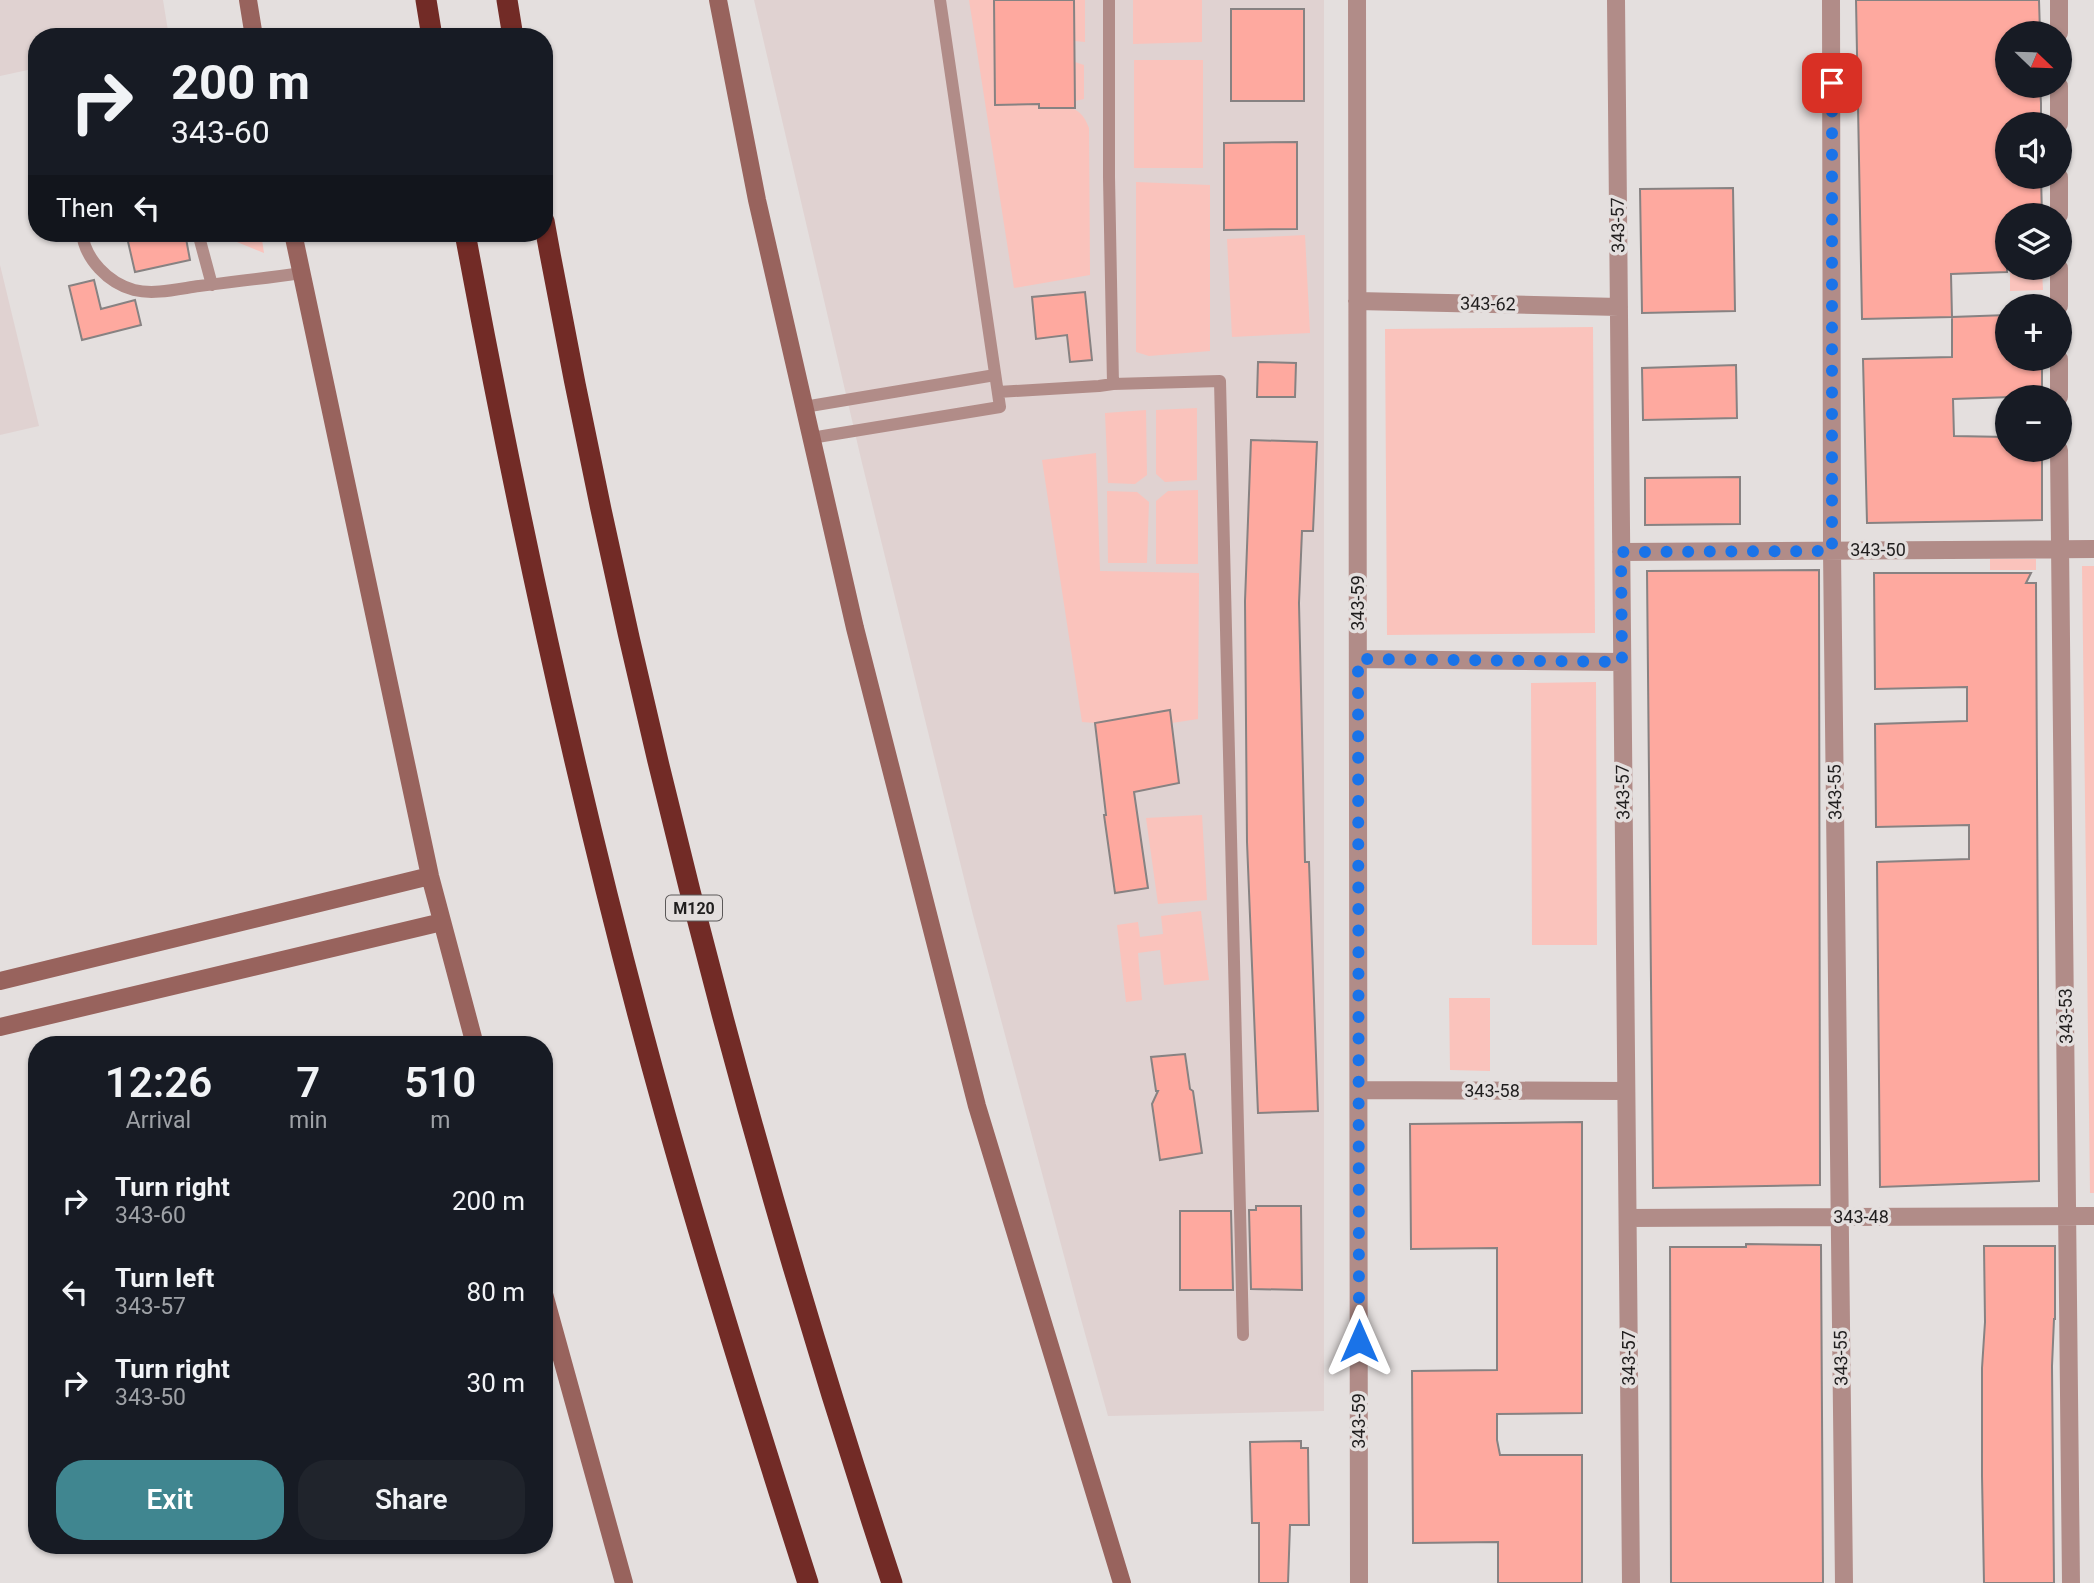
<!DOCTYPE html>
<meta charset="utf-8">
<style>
:root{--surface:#171b24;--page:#20242c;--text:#f1f3f6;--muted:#9ea1a6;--accent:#408690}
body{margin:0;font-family:Roboto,sans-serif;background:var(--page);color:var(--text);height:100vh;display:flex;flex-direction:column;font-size:26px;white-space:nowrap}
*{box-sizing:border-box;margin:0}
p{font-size:23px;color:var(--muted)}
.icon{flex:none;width:38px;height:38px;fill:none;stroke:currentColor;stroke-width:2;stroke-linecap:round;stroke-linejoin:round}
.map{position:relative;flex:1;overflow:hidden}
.sheet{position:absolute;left:28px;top:1036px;width:525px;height:518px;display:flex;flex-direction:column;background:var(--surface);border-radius:28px;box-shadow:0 2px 5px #0004}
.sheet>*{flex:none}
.banner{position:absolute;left:28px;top:28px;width:525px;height:214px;border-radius:28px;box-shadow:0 2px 5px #0004;background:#171b24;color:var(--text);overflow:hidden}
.needle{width:46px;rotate:113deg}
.buttons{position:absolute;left:1995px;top:21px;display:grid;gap:14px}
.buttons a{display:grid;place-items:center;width:77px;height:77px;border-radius:50%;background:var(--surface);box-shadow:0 2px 5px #0004;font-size:35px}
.pin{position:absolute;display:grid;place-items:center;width:60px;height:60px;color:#fff;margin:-30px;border-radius:14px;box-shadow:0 4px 10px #0006}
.me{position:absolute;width:77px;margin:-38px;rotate:0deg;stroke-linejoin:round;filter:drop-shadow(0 0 5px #0008)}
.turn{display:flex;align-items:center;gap:24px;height:147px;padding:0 28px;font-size:32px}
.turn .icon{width:91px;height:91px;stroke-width:2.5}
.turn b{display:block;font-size:49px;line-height:60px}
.then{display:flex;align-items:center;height:66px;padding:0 28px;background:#0003;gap:14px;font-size:26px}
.eta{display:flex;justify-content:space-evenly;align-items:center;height:119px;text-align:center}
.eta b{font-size:42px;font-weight:600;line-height:49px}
.action{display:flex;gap:14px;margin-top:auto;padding:14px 28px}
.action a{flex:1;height:80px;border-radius:28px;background:var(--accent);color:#fff;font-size:28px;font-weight:600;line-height:80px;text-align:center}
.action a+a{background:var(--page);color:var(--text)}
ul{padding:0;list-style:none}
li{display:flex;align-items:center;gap:21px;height:91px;padding:0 28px}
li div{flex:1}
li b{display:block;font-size:26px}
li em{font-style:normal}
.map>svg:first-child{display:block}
.built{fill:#e0d2d1}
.green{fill:#fac3bc}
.building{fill:#fea99f;stroke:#878282;stroke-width:2}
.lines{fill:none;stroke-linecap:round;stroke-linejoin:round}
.lane{stroke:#b18c88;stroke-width:12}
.street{stroke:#b18c88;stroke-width:18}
.secondary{stroke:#98635d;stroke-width:18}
.highway{stroke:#722b26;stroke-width:21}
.route{stroke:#1a73e8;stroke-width:12;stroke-dasharray:0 21.6}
.labels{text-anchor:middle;stroke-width:7;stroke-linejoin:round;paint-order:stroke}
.shield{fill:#e4dfde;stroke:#5b5858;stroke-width:2}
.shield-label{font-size:16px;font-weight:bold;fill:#201e1e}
.street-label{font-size:18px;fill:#201e1e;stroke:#e4dfde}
</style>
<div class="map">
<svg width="2094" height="1583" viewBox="0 0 2094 1583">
<rect width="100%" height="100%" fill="#e4dfde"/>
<path class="built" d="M 0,0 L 163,0 L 169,37 L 37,37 L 37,68 L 0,76 Z
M 754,0 L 1324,0 L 1324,1411 L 1108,1416 L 1079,1312 L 973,915 L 862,463 Z
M 0,265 L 39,426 L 0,435 Z"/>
<path class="green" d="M 969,0 L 994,0 L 995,105 L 1039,104 L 1039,108 C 1064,108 1079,101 1089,128 L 1090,275 L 1014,288 Z
M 1074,0 L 1085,0 L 1085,42 L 1074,41 Z
M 1133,0 L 1202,0 L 1202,42 L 1133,44 Z
M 1134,60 L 1203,60 L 1203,168 L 1134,168 Z
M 1075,62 L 1084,65 L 1084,99 L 1075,101 Z
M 1136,182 L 1210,185 L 1210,351 L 1149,356 L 1136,352 Z
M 225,233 L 261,233 L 264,253 L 227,238 Z
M 1305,235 L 1310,333 L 1232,337 L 1227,239 Z
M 2042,271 L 2043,290 L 2010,291 L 2010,272 Z
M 1593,327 L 1595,633 L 1387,635 L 1385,329 Z
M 1197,408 L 1197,480 L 1165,482 L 1156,474 L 1156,410 Z
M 1146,410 L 1147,475 L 1135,484 L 1108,483 L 1105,413 Z
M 1096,453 L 1100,571 L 1199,573 L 1198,719 L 1172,723 L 1169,710 L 1095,723 L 1082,722 L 1042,460 Z
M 1198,490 L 1198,564 L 1156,564 L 1156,501 L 1168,491 Z
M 1107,491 L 1137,492 L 1149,502 L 1147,563 L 1108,563 Z
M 1990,559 L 2036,559 L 2036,570 L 1990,570 Z
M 2082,566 L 2094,566 L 2094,1193 L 2090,1193 Z
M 1596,682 L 1597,945 L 1532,945 L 1531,683 Z
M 1202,815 L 1207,900 L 1158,904 L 1146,818 Z
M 1201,911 L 1209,980 L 1164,985 L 1160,950 L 1138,953 L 1142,1000 L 1126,1002 L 1117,925 L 1138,922 L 1140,937 L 1163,934 L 1161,916 Z
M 1449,998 L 1490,998 L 1490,1071 L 1450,1070 Z"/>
<path class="building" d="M 994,0 L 1074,0 L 1075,108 L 1039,108 L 1039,104 L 995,105 Z
M 1856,0 L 2039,0 L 2040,33 L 2007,33 L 2007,86 L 2040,86 L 2041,103 L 2041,124 L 2007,124 L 2007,177 L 2041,177 L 2042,215 L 2007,215 L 2007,272 L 1951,274 L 1952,317 L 1862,319 Z
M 1231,9 L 1304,9 L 1304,101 L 1231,101 Z
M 1297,142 L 1297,229 L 1224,230 L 1224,143 Z
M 1733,188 L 1735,311 L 1642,313 L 1640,189 Z
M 126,233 L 185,233 L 190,260 L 135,272 Z
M 94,280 L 101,309 L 135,300 L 141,325 L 82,340 L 69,286 Z
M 1085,292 L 1092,360 L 1070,362 L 1067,335 L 1036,339 L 1032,297 Z
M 2007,315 L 2007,359 L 2042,359 L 2042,396 L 1953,399 L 1954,436 L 2007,437 L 2007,450 L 2042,450 L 2042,520 L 1867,523 L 1863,359 L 1952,357 L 1952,317 Z
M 1258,362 L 1296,363 L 1295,397 L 1257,397 Z
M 1736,365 L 1737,418 L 1643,420 L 1642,368 Z
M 1251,440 L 1317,442 L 1313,531 L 1302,531 L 1299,603 L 1305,862 L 1309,862 L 1318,1111 L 1258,1113 L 1247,842 L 1245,601 Z
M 1740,477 L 1740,524 L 1645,525 L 1645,478 Z
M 1819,570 L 1820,1185 L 1653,1188 L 1647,571 Z
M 1874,573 L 2031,573 L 2026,583 L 2036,583 L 2039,1181 L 1880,1187 L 1877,862 L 1969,859 L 1969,825 L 1876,827 L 1875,724 L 1967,721 L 1967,687 L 1875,689 Z
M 1170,710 L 1179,783 L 1134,792 L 1148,888 L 1115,893 L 1104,815 L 1106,815 L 1095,723 Z
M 1185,1054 L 1190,1089 L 1193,1091 L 1202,1153 L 1160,1160 L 1152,1104 L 1158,1091 L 1156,1091 L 1151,1057 Z
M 1582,1122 L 1582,1413 L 1497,1414 L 1497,1440 L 1500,1455 L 1582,1455 L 1582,1583 L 1498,1583 L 1498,1542 L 1413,1543 L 1412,1371 L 1497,1370 L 1497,1248 L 1411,1249 L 1410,1124 Z
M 1256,1206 L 1301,1206 L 1302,1290 L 1251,1289 L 1249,1210 L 1256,1210 Z
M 1180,1211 L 1231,1211 L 1233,1290 L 1180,1290 Z
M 1746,1244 L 1821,1245 L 1823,1583 L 1671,1583 L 1670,1247 L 1746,1247 Z
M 1984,1246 L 2055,1246 L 2055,1319 L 2054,1319 L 2052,1366 L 2054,1583 L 1984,1583 L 1982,1476 L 1982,1368 L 1985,1322 Z
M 1301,1441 L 1301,1448 L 1308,1448 L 1309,1525 L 1290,1525 L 1288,1583 L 1259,1583 L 1259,1523 L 1252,1523 L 1250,1442 Z"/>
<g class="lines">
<path class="lane" d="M 1109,0 L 1109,177 L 1113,384
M 82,233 C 85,259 108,283 134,290 C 154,295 178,289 199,286 C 233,282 267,278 301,273
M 198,233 L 212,285
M 998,392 L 1099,386 L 1113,384 L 1220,381 L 1243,1335
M 804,407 L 995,375
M 811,438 L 1000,407 L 940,0"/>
<path class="street" d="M 1357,0 L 1359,1583
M 1616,0 L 1631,1583
M 1831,0 L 1832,551 L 1844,1583
M 2059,0 L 2059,33
M 2059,86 L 2059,124
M 2059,177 L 2059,215
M 2059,268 L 2059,306
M 1357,301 L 1619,307
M 2059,359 L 2059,397
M 2059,450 L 2071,1583
M 1621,552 L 2094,549
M 1358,659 L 1622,662
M 1359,1090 L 1626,1091
M 1628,1218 L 2094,1216"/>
<path class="secondary" d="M 248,0 L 254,37
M 718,0 L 757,200 L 855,628 L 977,1106 L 1122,1583
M 293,233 L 430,876 L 475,1045
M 0,981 L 430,876
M 0,1027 L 442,922
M 544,1294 L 624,1583"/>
<path class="highway" d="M 426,0 L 432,37
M 507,0 L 513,37
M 544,221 C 628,682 745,1138 892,1583
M 465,233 C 520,529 584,824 665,1114 C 709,1271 758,1427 808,1583"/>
</g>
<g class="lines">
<path class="route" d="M 1359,1341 L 1358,659 L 1622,662 L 1621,552 L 1832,551 L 1832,83"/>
</g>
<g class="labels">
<rect class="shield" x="666" y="895.5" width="56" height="25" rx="5"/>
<g class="shield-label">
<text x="694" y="914">M120</text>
</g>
<g class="street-label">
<text transform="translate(1618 225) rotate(-91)" y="6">343-57</text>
<text transform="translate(1488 304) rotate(1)" y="6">343-62</text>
<text x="1878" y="556">343-50</text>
<text transform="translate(1358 603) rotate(-90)" y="6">343-59</text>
<text transform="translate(1623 792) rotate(-91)" y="6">343-57</text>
<text transform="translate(1835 792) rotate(-91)" y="6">343-55</text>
<text transform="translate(2066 1016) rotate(-91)" y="6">343-53</text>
<text x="1492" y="1097">343-58</text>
<text x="1861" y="1223">343-48</text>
<text transform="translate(1629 1358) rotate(-90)" y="6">343-57</text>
<text transform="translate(1841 1358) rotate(-91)" y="6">343-55</text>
<text transform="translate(1359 1421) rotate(-90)" y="6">343-59</text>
</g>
</g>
</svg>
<div class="buttons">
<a><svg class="needle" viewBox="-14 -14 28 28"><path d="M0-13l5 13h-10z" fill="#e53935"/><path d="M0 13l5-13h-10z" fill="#9ea1a6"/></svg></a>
<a><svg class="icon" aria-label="sound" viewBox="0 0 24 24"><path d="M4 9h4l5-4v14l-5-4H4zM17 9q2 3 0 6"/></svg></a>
<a><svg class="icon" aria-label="layers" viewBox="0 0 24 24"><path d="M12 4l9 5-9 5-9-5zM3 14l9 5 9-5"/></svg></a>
<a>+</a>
<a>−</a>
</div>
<div class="pin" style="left:1832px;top:83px;background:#d93025"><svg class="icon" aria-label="arrive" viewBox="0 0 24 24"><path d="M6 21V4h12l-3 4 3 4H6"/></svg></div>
<svg class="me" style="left:1359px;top:1341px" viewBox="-20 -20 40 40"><path d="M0-17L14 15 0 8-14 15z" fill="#1a73e8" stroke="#fff" stroke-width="4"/></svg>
<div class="banner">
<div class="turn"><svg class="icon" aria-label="right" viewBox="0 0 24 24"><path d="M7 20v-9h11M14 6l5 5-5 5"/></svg><div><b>200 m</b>343-60</div></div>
<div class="then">Then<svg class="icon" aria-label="left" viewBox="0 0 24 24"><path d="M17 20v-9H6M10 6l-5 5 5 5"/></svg></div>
</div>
<section class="sheet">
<div class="eta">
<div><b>12:26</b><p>Arrival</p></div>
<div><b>7</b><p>min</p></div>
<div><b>510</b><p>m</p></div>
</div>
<ul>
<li><svg class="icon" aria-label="right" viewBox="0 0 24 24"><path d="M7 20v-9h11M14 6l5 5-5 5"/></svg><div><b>Turn right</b><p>343-60</p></div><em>200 m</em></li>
<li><svg class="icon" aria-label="left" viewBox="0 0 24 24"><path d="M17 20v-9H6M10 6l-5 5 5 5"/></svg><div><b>Turn left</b><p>343-57</p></div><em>80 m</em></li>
<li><svg class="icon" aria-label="right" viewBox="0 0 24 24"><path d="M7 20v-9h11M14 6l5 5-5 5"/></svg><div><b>Turn right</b><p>343-50</p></div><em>30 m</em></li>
</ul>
<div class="action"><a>Exit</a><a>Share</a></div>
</section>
</div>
